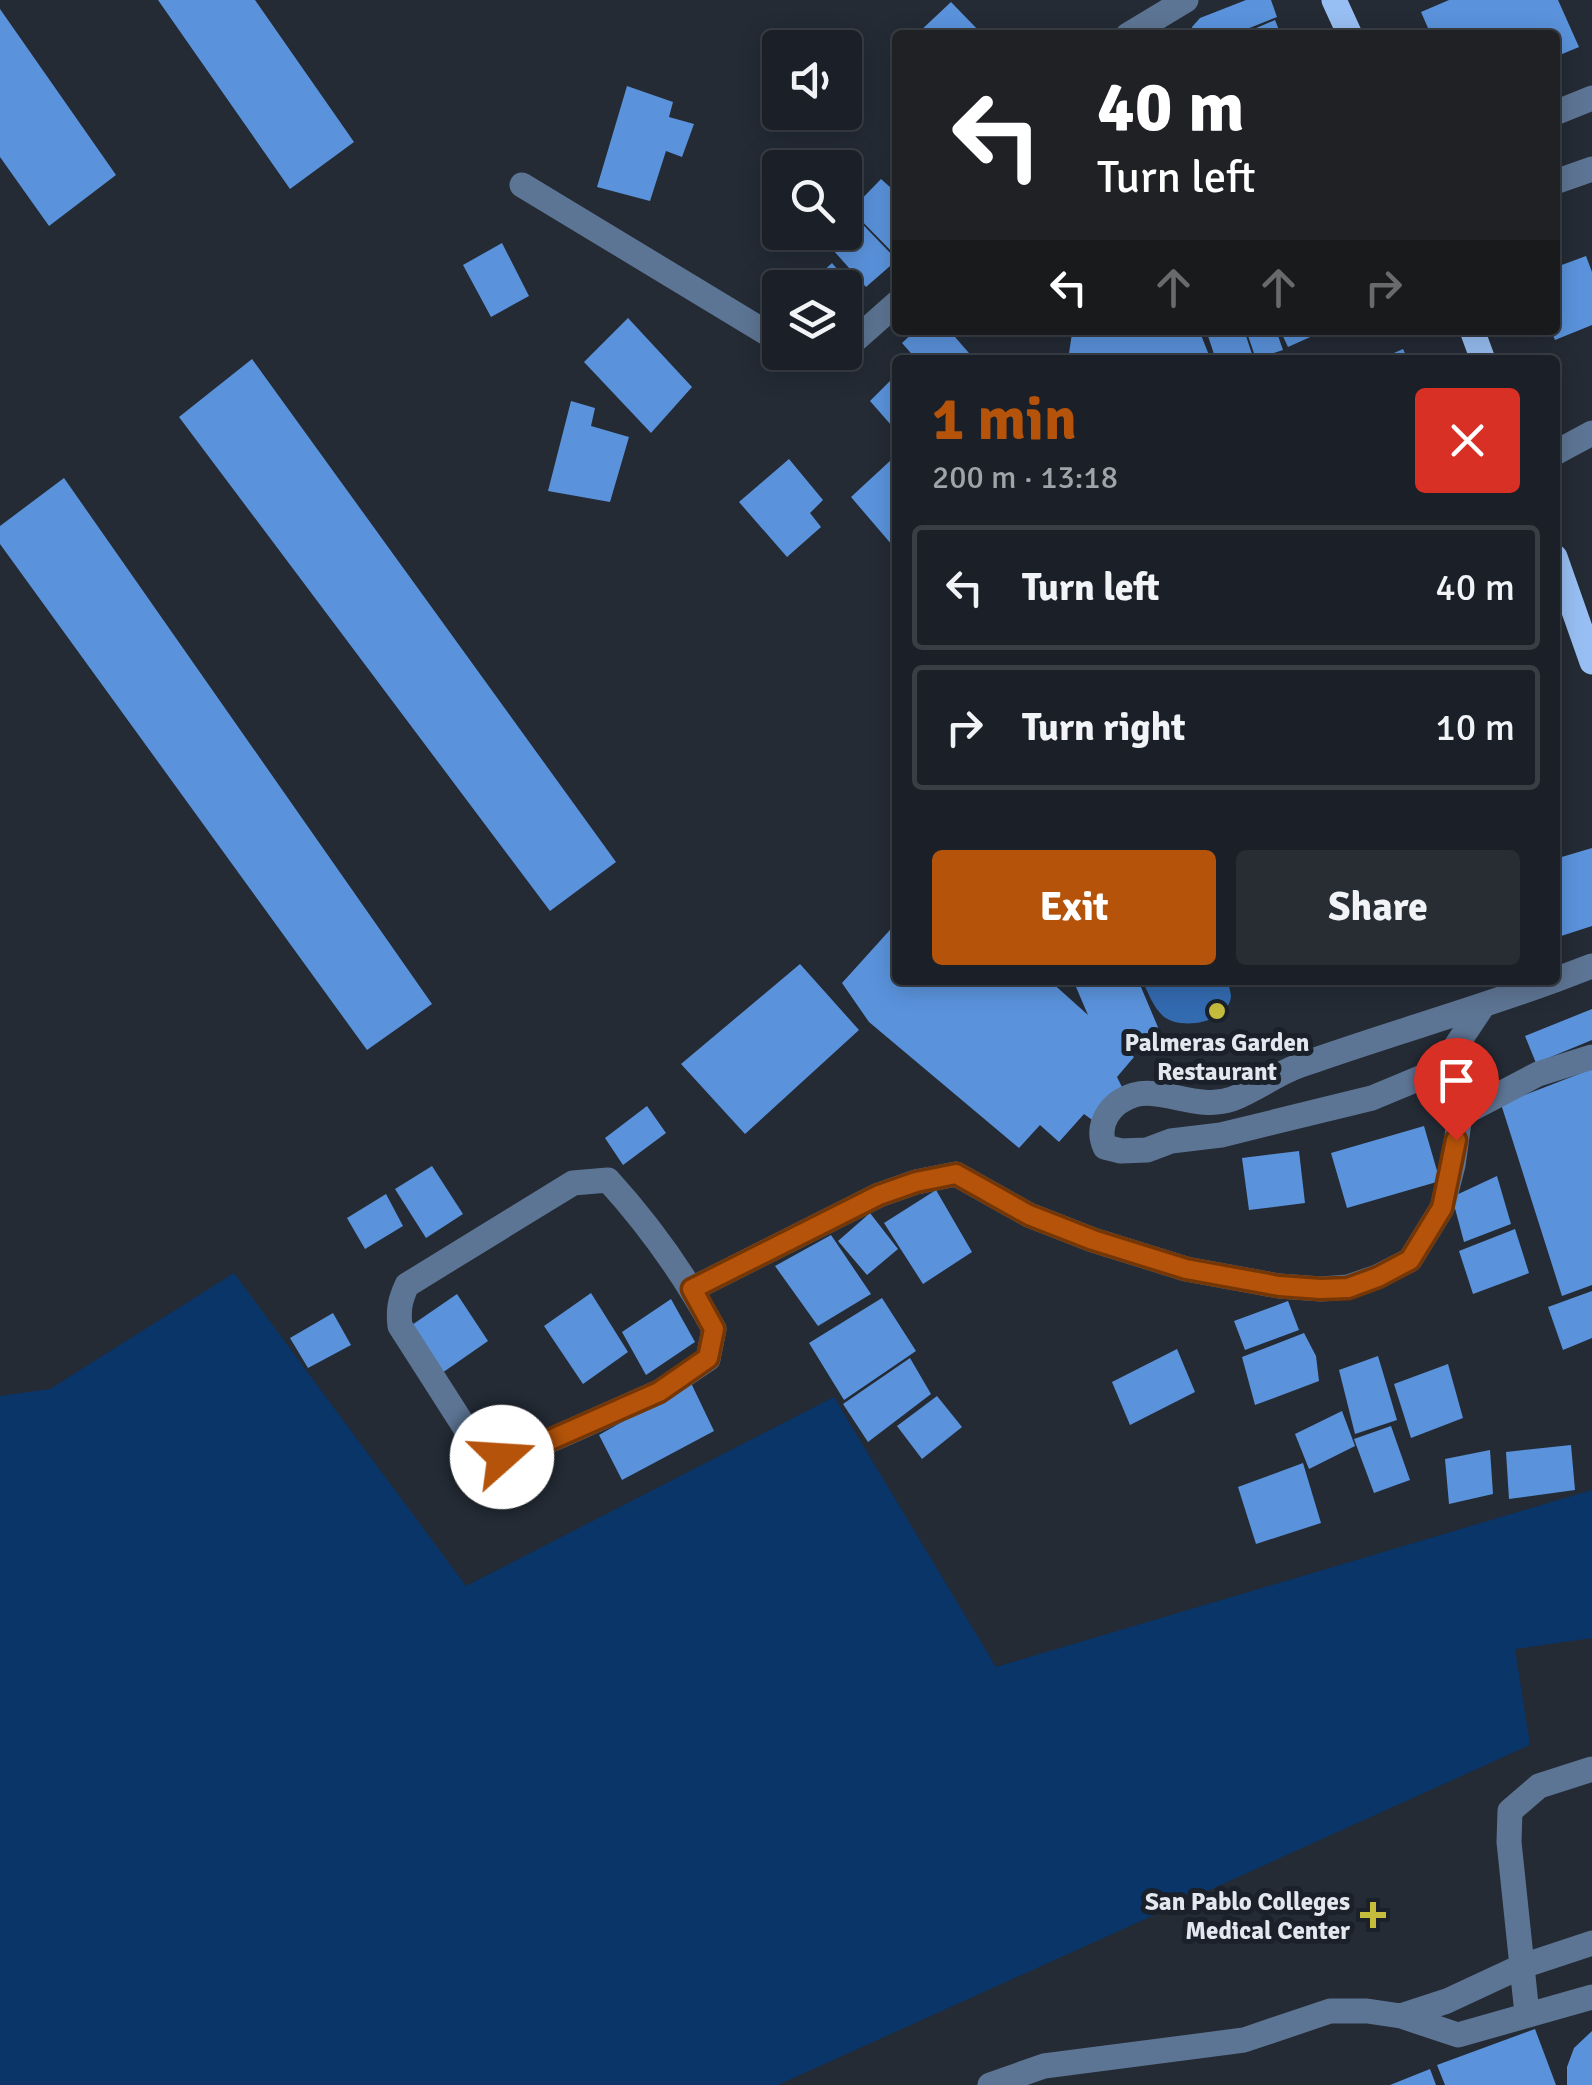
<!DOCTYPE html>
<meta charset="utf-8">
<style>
:root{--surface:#1b2028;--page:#282d34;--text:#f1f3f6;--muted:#a0a3a8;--line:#393e45;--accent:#b45309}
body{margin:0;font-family:Signika,sans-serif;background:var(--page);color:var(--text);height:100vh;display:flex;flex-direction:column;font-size:38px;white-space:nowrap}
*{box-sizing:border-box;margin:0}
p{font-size:32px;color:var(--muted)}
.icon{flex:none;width:55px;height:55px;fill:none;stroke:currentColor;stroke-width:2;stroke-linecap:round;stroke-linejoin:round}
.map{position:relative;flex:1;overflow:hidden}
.panel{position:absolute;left:892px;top:355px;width:668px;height:630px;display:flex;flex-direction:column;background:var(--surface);border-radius:10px;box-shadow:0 5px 25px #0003,0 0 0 2px var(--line)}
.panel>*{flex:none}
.guide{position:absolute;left:892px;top:30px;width:668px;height:305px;border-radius:10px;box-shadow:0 5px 25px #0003,0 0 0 2px var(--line);background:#202124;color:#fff;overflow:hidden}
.tools{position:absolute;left:762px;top:30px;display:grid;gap:20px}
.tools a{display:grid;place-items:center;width:100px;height:100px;border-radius:10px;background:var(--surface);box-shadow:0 5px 25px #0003,0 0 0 2px var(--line);font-size:50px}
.pin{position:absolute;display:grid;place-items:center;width:85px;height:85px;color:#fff;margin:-102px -42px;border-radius:50% 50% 50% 0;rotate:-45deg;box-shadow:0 0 10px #0007}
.pin .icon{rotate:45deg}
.me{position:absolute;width:110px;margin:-55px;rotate:71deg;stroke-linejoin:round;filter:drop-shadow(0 0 8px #0008)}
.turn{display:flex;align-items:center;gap:35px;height:210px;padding:0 40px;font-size:45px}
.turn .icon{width:130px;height:130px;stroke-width:2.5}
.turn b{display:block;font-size:70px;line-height:85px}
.lanes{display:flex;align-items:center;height:95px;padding:0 40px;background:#0003;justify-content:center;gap:50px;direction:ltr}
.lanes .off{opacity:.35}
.round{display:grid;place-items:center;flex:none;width:105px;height:105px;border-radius:10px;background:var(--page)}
.head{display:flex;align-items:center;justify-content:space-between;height:170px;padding:0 40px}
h1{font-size:60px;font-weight:800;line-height:75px;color:var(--accent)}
.cta{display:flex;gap:20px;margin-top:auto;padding:20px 40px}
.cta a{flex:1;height:115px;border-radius:10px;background:var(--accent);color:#fff;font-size:40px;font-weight:800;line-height:115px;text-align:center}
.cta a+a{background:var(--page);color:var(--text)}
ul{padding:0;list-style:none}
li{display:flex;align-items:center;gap:30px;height:125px;margin:0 20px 15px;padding:0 20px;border:5px solid var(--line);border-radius:10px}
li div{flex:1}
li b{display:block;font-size:38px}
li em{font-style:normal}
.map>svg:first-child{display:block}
.green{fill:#093568}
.water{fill:#336bb1}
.building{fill:#5a93dc}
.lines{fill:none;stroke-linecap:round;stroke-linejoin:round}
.minor{stroke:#5d7594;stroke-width:25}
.major{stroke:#98bff3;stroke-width:25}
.route-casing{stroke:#753606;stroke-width:25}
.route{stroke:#b45309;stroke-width:18}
.poi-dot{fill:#c5bc3d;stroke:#1a212b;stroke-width:4}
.labels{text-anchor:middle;stroke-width:10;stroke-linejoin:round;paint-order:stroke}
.poi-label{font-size:25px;font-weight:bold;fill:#e3e8ef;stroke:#1a212b}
</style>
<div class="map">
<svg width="1592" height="2085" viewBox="0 0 1592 2085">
<rect width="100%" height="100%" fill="#242b35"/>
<path class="green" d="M 234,1273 L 466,1586 L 834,1397 L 996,1667 L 1592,1490 L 1592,1638 L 1515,1649 L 1530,1745 L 778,2085 L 0,2085 L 0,1396 L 50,1389 Z"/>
<path class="water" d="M 1142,980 L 1227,980 C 1228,984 1231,992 1231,996 C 1229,1023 1180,1031 1163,1016 C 1153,1007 1148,992 1142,980 Z"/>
<path class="building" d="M 158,0 L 255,0 L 354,142 L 290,189 Z
M 1246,0 L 1271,0 L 1277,17 L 1232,35 L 1194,35 L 1192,27 L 1200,18 Z
M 1449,0 L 1558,0 L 1579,47 L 1555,57 L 1555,35 L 1431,35 L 1421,12 Z
M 951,2 L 983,35 L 920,35 L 918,33 Z
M 0,9 L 116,175 L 49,226 L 0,157 Z
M 1275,20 L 1281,35 L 1240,35 Z
M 627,86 L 673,102 L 669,117 L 694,124 L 682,157 L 666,151 L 650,201 L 597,187 Z
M 881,179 L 890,187 L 898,179 L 898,253 L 895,255 L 851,210 Z
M 845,206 L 897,260 L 866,287 L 817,232 L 845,232 Z
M 502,243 L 529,296 L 491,317 L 463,265 Z
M 1586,256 L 1592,272 L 1592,325 L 1555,340 L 1551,330 L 1555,330 L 1555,257 L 1559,266 Z
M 832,263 L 861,297 L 845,313 L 845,288 L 805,288 Z
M 628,318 L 692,387 L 651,433 L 584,362 Z
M 916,330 L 949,330 L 975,360 L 917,360 L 902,343 Z
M 1079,330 L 1199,330 L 1211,360 L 1068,360 L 1072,333 Z
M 1206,330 L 1244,330 L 1254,360 L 1216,360 Z
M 1246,330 L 1276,330 L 1283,350 L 1256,359 Z
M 1280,330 L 1326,330 L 1288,347 Z
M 1403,349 L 1408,360 L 1378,360 Z
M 252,359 L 616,862 L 550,911 L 179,417 Z
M 898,373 L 898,433 L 870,401 Z
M 571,401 L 595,408 L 591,426 L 629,437 L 610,502 L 548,491 Z
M 789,459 L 823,500 L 810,513 L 821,527 L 787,557 L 739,502 Z
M 891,460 L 898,467 L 898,552 L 851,497 Z
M 64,478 L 432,1004 L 367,1050 L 0,544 L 0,526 Z
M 1592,848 L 1592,926 L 1555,938 L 1555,859 Z
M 898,921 L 898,980 L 1049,980 L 1088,1015 L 1073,980 L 1138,980 L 1160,1032 L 1123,1047 L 1134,1057 L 1117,1077 L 1124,1091 L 1095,1122 L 1084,1114 L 1059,1142 L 1040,1125 L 1019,1148 L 869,1022 L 842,983 Z
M 800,964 L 859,1030 L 745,1134 L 681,1064 Z
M 1592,1009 L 1592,1040 L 1536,1063 L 1525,1036 Z
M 1592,1069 L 1592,1285 L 1562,1296 L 1501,1104 Z
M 647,1106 L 666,1133 L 623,1165 L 605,1138 Z
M 1424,1126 L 1440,1181 L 1347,1208 L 1331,1153 Z
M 1299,1151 L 1305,1203 L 1249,1210 L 1242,1158 Z
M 432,1166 L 463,1214 L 426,1238 L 395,1189 Z
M 1497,1176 L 1511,1224 L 1464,1242 L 1452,1197 Z
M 936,1190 L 972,1252 L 923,1284 L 884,1223 Z
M 386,1194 L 403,1226 L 365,1249 L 347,1218 Z
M 870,1213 L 898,1249 L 867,1275 L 838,1241 Z
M 1515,1229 L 1529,1273 L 1473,1294 L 1459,1251 Z
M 831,1235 L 871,1294 L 818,1326 L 775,1266 Z
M 1592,1291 L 1592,1338 L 1563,1350 L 1548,1307 Z
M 591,1293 L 628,1352 L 583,1384 L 544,1326 Z
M 457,1294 L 488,1341 L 442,1373 L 409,1327 Z
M 882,1298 L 916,1351 L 844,1400 L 809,1343 Z
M 671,1299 L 695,1342 L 646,1375 L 622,1332 Z
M 1288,1301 L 1299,1330 L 1245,1350 L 1234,1321 Z
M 333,1313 L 351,1345 L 308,1368 L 290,1338 Z
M 1304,1333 L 1316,1356 L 1319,1381 L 1255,1405 L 1242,1357 Z
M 1177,1349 L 1195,1392 L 1130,1425 L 1112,1382 Z
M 1378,1356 L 1397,1420 L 1355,1434 L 1339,1370 Z
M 910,1358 L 931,1394 L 868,1442 L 843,1404 Z
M 1448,1364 L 1463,1418 L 1411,1438 L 1394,1384 Z
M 691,1383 L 714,1431 L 622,1480 L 599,1435 Z
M 937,1396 L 962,1427 L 922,1459 L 897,1426 Z
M 1342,1411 L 1355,1446 L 1309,1469 L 1295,1434 Z
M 1391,1426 L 1410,1480 L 1374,1493 L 1354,1439 Z
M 1571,1445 L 1575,1490 L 1509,1499 L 1506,1452 Z
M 1490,1450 L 1493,1494 L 1449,1504 L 1445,1459 Z
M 1303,1463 L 1321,1523 L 1256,1544 L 1238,1487 Z
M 1535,2029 L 1556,2085 L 1445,2085 L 1437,2065 Z
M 1592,2031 L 1592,2085 L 1567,2085 L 1567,2067 L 1574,2048 Z
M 1430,2069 L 1436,2085 L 1390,2085 Z"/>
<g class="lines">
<path class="minor" d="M 1128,35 L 1186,0
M 1555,113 L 1592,98
M 1555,182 L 1592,169
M 522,185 L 780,341
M 845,349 L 898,302
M 1555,453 L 1592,433
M 1555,980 L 1592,966
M 1482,1007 L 1456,1046 L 1444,1068 L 1372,1098 L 1221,1135 L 1171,1141 L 1147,1150 L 1121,1151 L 1105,1147 C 1095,1124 1111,1102 1134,1095 C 1163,1087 1198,1111 1232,1099 C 1256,1090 1277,1073 1301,1065 C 1385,1035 1471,1011 1555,980
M 608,1180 C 649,1225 685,1276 714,1329 L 708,1359 L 659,1392 L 517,1455 C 493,1458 488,1454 471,1437 L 400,1326 C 398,1310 400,1300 407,1285 L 573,1183 Z
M 692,1289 L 879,1195 L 916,1182 L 956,1174 L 1029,1215 L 1093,1240 L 1186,1269 L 1279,1286 L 1321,1289 L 1348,1287 L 1377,1277 L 1410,1260 L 1442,1208 L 1453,1165 L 1460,1115 L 1538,1074 L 1592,1057
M 1527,2014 L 1509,1842 L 1510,1811 L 1539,1786 L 1592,1769
M 1401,2016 L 1447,2001 L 1520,1967 L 1592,1943
M 990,2085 L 1044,2066 L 1244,2040 L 1330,2011 L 1367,2011 L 1401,2016 L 1458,2035 L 1592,1997"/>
<path class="major" d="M 1334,0 L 1350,35
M 1472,330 L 1483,360
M 1555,557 L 1592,662"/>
</g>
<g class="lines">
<g class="route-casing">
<path id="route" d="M 502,1457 L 516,1455 L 659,1392 L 708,1358 L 714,1329 L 692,1289 L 879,1195 L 916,1182 L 956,1174 L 1029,1215 L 1093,1240 L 1186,1269 L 1279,1286 L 1321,1289 L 1348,1288 L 1378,1277 L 1410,1260 L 1442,1208 L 1456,1140"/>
</g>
<use href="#route" class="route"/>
</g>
<g class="poi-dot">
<circle cx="1217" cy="1011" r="10"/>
<path d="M1368 1900h10v10h10v10h-10v10h-10v-10h-10v-10h10z"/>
</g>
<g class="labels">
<g class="poi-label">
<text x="1217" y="1051">Palmeras Garden<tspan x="1217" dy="29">Restaurant</tspan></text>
<text x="1350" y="1910" text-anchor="end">San Pablo Colleges<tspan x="1350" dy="29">Medical Center</tspan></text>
</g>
</g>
</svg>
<div class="tools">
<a><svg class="icon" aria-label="sound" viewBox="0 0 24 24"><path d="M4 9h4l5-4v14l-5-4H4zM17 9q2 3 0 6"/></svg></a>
<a><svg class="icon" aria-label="search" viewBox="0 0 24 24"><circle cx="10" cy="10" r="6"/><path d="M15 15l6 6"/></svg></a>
<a><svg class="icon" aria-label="layers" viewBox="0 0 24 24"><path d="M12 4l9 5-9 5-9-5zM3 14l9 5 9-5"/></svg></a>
</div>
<div class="pin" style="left:1456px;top:1140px;background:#d93025"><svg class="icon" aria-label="arrive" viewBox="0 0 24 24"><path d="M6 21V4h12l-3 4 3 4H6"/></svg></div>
<svg class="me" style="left:502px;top:1457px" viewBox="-20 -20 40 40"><circle r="19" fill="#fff"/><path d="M0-13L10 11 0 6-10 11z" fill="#b45309"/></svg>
<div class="guide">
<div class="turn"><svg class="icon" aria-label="left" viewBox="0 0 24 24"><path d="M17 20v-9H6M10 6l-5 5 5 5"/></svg><div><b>40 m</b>Turn left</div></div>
<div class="lanes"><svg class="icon" aria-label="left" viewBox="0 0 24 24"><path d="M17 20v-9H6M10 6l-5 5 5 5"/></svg><svg class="icon off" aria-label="ahead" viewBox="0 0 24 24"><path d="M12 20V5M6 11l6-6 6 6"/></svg><svg class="icon off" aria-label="ahead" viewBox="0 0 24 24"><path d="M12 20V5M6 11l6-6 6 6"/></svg><svg class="icon off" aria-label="right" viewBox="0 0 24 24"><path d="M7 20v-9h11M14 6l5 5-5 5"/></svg></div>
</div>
<section class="panel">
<div class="head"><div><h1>1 min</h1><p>200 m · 13:18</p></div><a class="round" style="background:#d93025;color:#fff"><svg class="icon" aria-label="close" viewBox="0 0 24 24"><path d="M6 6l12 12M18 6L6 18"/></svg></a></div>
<ul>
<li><svg class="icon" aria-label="left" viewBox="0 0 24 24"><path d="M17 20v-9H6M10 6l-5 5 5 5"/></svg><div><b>Turn left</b></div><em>40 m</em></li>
<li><svg class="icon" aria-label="right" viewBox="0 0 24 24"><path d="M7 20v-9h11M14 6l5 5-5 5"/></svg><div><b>Turn right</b></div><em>10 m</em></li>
</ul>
<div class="cta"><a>Exit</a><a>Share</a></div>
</section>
</div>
